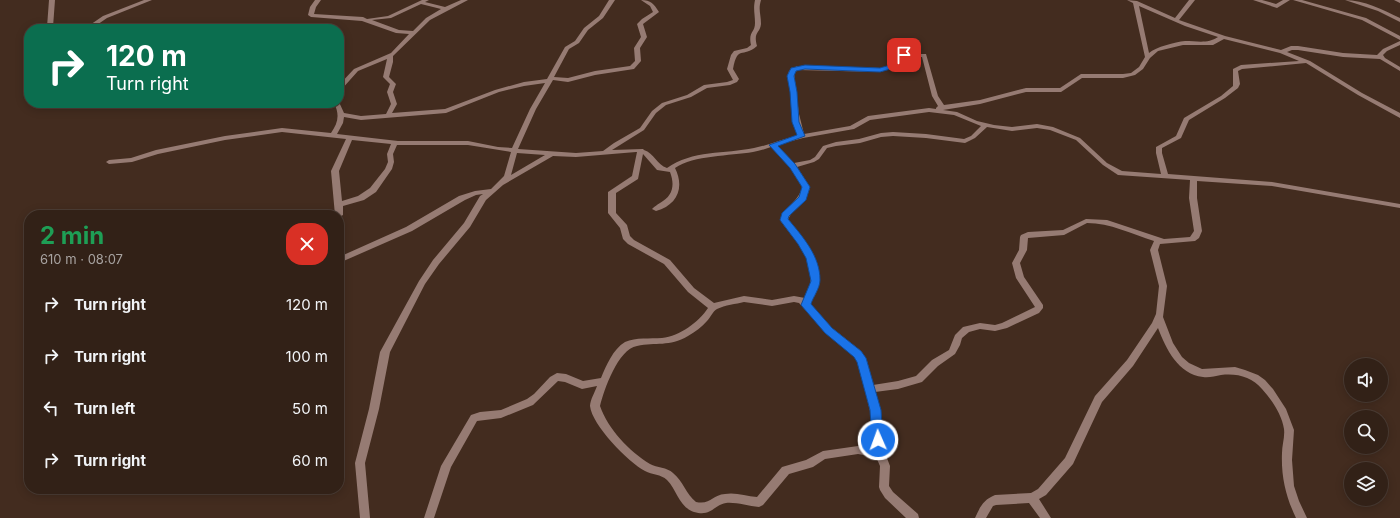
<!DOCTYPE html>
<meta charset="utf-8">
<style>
:root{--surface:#322117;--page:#3a2920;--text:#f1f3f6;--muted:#a8a3a1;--line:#4d3e36}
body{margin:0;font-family:Inter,sans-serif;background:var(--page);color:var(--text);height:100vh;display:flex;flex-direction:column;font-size:15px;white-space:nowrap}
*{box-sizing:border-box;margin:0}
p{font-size:13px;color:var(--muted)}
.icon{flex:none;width:22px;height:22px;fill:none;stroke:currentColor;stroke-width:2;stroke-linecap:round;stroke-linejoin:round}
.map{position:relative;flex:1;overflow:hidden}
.sheet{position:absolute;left:24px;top:210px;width:320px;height:284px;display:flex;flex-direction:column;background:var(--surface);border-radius:16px;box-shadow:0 2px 10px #0003,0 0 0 1px var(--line)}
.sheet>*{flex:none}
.guide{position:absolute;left:24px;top:24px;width:320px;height:84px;border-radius:16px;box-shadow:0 2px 10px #0003,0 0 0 1px var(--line);background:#0b6e4f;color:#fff;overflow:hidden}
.buttons{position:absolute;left:1344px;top:358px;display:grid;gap:8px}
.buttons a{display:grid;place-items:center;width:44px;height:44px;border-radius:50%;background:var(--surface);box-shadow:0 2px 10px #0003,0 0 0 1px var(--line);font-size:20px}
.pin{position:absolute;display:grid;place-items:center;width:34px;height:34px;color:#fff;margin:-17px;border-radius:8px;box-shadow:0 2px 6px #0006}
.me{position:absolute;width:44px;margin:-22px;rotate:358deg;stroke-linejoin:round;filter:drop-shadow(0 0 3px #0008)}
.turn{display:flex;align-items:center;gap:14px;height:84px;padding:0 16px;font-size:18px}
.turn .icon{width:52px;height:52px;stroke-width:2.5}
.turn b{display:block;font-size:28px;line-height:34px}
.round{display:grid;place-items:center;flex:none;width:42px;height:42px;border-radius:16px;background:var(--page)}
.headline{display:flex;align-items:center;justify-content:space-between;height:68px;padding:0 16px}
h1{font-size:24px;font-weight:700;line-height:30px;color:#1e9e55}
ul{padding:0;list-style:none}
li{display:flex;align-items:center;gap:12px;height:52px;padding:0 16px}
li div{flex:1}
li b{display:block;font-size:15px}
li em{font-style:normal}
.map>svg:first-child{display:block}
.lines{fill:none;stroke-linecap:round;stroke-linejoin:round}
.street{fill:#967b73;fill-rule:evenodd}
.route{fill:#1a73e8;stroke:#114b97}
</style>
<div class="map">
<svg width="1400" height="518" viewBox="0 0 1400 518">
<rect width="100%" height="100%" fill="#432c1f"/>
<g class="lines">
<path class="street" d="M 49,0 L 55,0 L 53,27 L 50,29 L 47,27 Z
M 144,0 L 152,0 L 107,18 L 91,29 L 84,29 L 103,16 Z
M 315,0 L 321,0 L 316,7 L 314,14 L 363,17 L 367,19 L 388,16 L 422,0 L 429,0 L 425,2 L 445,7 L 461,0 L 468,0 L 430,20 L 393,56 L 393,62 L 389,77 L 396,84 L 393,92 L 397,104 L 392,113 L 445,109 L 495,90 L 524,82 L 547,79 L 565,47 L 575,41 L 584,28 L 599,16 L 609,0 L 615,0 L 603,18 L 588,30 L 579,43 L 569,49 L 554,77 L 568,78 L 595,71 L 630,66 L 635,61 L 634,48 L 641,37 L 637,24 L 642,19 L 653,12 L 650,6 L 641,0 C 651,0 654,4 659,12 L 643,24 L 647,37 L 640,48 L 641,61 L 634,69 L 595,75 L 568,82 L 553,80 L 536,109 L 518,149 L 576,153 L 603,151 L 614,143 L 640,128 L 652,111 L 662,103 L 687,95 L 704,85 L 727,82 L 733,80 L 727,69 L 731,55 L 734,51 L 747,48 L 751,45 C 748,31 755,33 755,23 C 755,14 753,9 755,0 L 761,0 C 758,10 761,14 761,24 C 760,34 753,31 757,46 C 742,59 738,44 733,69 L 739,79 L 737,82 L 730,85 L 707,88 L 691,97 L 666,105 L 656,113 L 644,130 L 612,150 L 643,149 L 644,150 C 654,153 657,165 667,168 C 692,150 725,154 754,148 C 769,145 784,139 798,135 C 792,121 792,108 791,93 C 790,86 786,78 789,71 L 797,66 L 880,68 L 890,66 L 902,54 L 926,54 L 938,96 L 944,105 L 980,100 L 1026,88 L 1060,88 L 1081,74 L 1123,74 L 1131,73 L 1139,67 L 1145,57 L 1133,3 L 1127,0 L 1137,1 L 1175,18 L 1189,0 L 1195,0 L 1179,20 L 1225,36 L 1281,50 L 1291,46 L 1298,46 L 1343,53 L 1377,55 L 1383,49 L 1400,41 L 1400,45 L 1387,51 L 1383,55 L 1385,58 L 1400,67 L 1400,71 L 1380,59 L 1343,57 L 1298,50 L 1292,50 L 1287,52 L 1310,61 L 1362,93 L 1400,113 L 1400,118 L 1358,95 L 1306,63 L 1242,69 L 1238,71 L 1240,84 L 1238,88 L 1225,98 L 1189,120 L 1181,138 L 1162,148 L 1162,153 L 1168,174 L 1272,182 L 1400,204 L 1400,208 L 1272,186 L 1197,181 L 1197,198 L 1202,231 L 1199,238 L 1195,241 L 1160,244 L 1158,250 L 1167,286 L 1163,317 L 1173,343 L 1182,357 L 1189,363 L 1202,369 L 1235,367 L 1245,370 L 1258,375 L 1265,380 L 1273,389 L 1286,409 L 1294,430 L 1292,460 L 1294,486 L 1299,501 L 1307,518 L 1296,518 C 1286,497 1281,477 1282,453 C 1282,445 1285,437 1284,429 C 1282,415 1272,400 1262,389 C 1252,377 1237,373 1221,375 C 1215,376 1209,378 1203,377 C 1178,374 1166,349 1158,328 L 1133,366 L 1102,402 L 1073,464 L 1046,495 L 1039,499 L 1051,518 L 1040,518 L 1029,503 L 996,505 L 993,506 L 986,518 L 975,518 C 980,507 983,500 995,495 L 1031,493 L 1038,489 L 1065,458 L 1095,396 L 1127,360 L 1152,323 L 1156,314 L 1159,286 L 1150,250 L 1154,241 C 1132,234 1110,223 1087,223 L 1064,235 L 1028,238 L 1027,250 L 1020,263 L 1024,277 L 1043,305 L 1043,308 L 1039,313 L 1007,328 L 995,331 L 980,329 L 969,332 L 962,338 L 960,345 L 955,354 L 938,366 L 922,382 L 898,389 L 875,392 L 880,411 L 885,453 L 890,466 L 889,486 L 893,492 L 918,514 L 919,518 L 906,518 L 885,498 L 880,490 L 879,487 L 880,466 L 876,457 L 858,454 L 825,459 L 813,467 L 789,474 L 763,505 L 759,507 C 748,506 736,502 726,503 C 713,505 712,517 694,512 C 679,507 677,490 667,480 C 661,474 652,475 645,471 C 628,462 592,425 590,406 C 590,400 595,392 597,386 L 582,389 L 565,382 L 558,381 L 533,405 L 501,418 L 477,421 L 451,467 L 434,518 L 424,518 L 441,466 L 471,415 L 480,412 L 501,410 L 527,399 L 534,394 L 550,377 L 557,373 L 566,374 L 583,381 L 601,378 C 606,366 613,349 625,342 C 636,337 650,339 662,338 C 680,336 699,322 708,308 L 688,292 L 664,264 L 628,244 L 623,239 L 620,228 L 608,213 L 608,192 L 632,176 L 637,152 L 636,152 L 576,157 L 553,156 L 503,185 L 486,200 L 470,227 L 439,264 L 425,284 L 390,352 L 379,409 L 365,463 L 370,518 L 360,518 L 355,463 L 369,409 L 380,352 L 419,281 L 433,260 L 464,223 L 480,196 L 483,194 L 476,195 L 465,200 L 412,231 L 339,263 L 339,257 L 406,227 L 459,196 L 475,191 L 491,189 L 504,176 L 511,152 L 468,145 L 397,145 L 393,154 L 394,162 L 392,169 L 376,192 L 364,200 L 343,206 L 343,215 L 339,217 L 339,215 L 335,215 L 331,171 L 346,139 L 282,132 L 225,140 L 158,154 L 132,162 L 109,164 L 106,162 L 109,160 L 131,158 L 156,150 L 225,136 L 282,128 L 331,133 C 338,123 340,115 334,103 L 339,103 L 339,102 L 344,113 L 361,116 L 386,114 L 391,104 L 387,92 L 390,84 L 383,77 L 387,59 L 358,71 L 341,90 L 339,91 L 339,85 L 354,69 L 391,53 L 409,34 L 396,33 L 362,21 L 311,17 L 308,15 L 310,7 ZM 421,4 L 441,9 L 426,18 L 413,31 L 399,30 L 372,20 L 391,18 ZM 1139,6 L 1185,26 L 1218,37 C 1208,44 1197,41 1185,41 C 1175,42 1156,47 1149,53 ZM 1224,39 L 1280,53 L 1299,61 L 1241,65 L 1233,69 L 1233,86 L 1221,96 L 1184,118 L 1176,136 L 1156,147 L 1156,153 L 1161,174 L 1122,171 L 1107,163 L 1080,138 L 1053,127 L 1037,124 L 1012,127 L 994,125 L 977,121 L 957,112 L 943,110 L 980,104 L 1026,92 L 1061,92 L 1082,78 L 1123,78 L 1135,75 L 1143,69 L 1150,58 L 1158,51 L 1183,45 L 1213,45 ZM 906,57 L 922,57 L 932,96 L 938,106 L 936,108 L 936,109 L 929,108 L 868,116 L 850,126 L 804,134 L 799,114 L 794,73 L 798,70 L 880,72 L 894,68 ZM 545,83 L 530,109 L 512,148 L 498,147 L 468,141 L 398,141 L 337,134 L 343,123 L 344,117 L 361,120 L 446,113 L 499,92 L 524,86 ZM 929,112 L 954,115 L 981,126 L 971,136 L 964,139 L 926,134 L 893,132 L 881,133 L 859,139 L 836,142 L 823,146 L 815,157 L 810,160 L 794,163 L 777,145 L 803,138 L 854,129 L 870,120 ZM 987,127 L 1012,131 L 1037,128 L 1050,130 L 1076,140 L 1103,165 L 1118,175 L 1190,180 L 1189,198 L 1194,231 L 1190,237 L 1164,239 L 1107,220 L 1086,219 L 1063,230 L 1028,232 L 1021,235 L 1020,237 L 1019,250 L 1012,263 L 1016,278 L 1035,307 L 1002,323 L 995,325 L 980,323 L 963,327 L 955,335 L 949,350 L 932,360 L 916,376 L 898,381 L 873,385 L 867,361 L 861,351 L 832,328 L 810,304 C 813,298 818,291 819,284 C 823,259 802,237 788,220 C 793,207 807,202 810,187 L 797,167 L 814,162 L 819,159 L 827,148 L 836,146 L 860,143 L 881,137 L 893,136 L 926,138 L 965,143 L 975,138 ZM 352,140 L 391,144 L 387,154 L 388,162 L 385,169 L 370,188 L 358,196 L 342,201 L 339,171 ZM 771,147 L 790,167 L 802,187 C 799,201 785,207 780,220 C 798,245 822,265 805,298 L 794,296 L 772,300 L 744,296 L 714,303 L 694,288 L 670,260 L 634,240 L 630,236 L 627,225 L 616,213 L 616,193 L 638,179 L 643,154 L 657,170 L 670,172 C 675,185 673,196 660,203 C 657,205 655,206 652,209 L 656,211 C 677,205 685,188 675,168 C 694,155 730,156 753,152 C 759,151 765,149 771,147 ZM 517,153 L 545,155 L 511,175 ZM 744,302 L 772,306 L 794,302 L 799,303 L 826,332 L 855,357 L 858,361 L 870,411 L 874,448 L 858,446 L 823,451 L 806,460 L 782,467 L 757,497 C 746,496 735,492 725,494 C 712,495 711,505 696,502 C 686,494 683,481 673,473 C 667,467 657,468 650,464 C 629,451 608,429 600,406 C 604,390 618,349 637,346 C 656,342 669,347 688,336 C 695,332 702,327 707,321 C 710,318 713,311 717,309 C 725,305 736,304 744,302 Z
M 1253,0 L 1262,0 L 1276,4 L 1283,0 L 1290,0 L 1277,8 Z
M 1293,0 L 1302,0 L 1366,18 L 1400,36 L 1400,40 L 1362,20 Z
M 1345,0 C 1364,0 1383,10 1400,18 L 1400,22 L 1378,11 Z
M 1394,0 L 1400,0 L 1400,3 Z
M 182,27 L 193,27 L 196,29 L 179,29 Z"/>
</g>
<path class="route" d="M 901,54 L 907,55 L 894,68 L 880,72 L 805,69 L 796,71 L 794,76 L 797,92 L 799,122 L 805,136 L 778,146 L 795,164 L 810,187 L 806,200 L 789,216 L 788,219 C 803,237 820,256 820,280 C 820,288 813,297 811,304 L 832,328 L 861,351 L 866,358 L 881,410 L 883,440 L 882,443 L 878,445 L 873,443 L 872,440 L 870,410 L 857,362 L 854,357 L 825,333 L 801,305 L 811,281 L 806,258 L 798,244 L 780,220 L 782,213 L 799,197 L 802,187 L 790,168 L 769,145 L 797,135 L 792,122 L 790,92 L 787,76 L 791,68 L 805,65 L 880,68 L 890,65 Z"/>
</svg>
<div class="buttons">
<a><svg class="icon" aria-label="sound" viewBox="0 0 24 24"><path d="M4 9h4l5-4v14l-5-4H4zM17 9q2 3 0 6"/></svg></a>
<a><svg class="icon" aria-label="search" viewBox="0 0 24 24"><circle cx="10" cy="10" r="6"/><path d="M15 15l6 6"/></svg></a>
<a><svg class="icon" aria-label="layers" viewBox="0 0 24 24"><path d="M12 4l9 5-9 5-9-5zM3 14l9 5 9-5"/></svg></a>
</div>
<div class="pin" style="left:904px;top:55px;background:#d93025"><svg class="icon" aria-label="arrive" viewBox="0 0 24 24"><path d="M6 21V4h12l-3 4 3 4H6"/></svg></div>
<svg class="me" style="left:878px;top:440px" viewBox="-20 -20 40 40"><circle r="17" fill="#1a73e8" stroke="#fff" stroke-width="3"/><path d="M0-11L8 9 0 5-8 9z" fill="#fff"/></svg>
<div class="guide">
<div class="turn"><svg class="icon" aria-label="right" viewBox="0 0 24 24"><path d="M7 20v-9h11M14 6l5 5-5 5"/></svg><div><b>120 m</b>Turn right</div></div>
</div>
<section class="sheet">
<div class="headline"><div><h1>2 min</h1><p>610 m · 08:07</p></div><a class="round" style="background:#d93025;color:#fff"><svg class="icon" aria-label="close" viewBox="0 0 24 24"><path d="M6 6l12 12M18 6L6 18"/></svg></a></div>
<ul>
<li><svg class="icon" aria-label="right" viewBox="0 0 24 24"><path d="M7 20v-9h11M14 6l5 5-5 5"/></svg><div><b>Turn right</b></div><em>120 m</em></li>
<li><svg class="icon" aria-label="right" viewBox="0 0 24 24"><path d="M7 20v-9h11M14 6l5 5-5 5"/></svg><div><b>Turn right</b></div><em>100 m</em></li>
<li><svg class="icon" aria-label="left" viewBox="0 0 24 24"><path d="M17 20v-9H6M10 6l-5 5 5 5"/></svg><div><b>Turn left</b></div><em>50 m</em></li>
<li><svg class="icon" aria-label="right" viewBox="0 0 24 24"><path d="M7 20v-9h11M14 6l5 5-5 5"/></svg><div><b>Turn right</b></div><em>60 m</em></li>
</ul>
</section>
</div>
